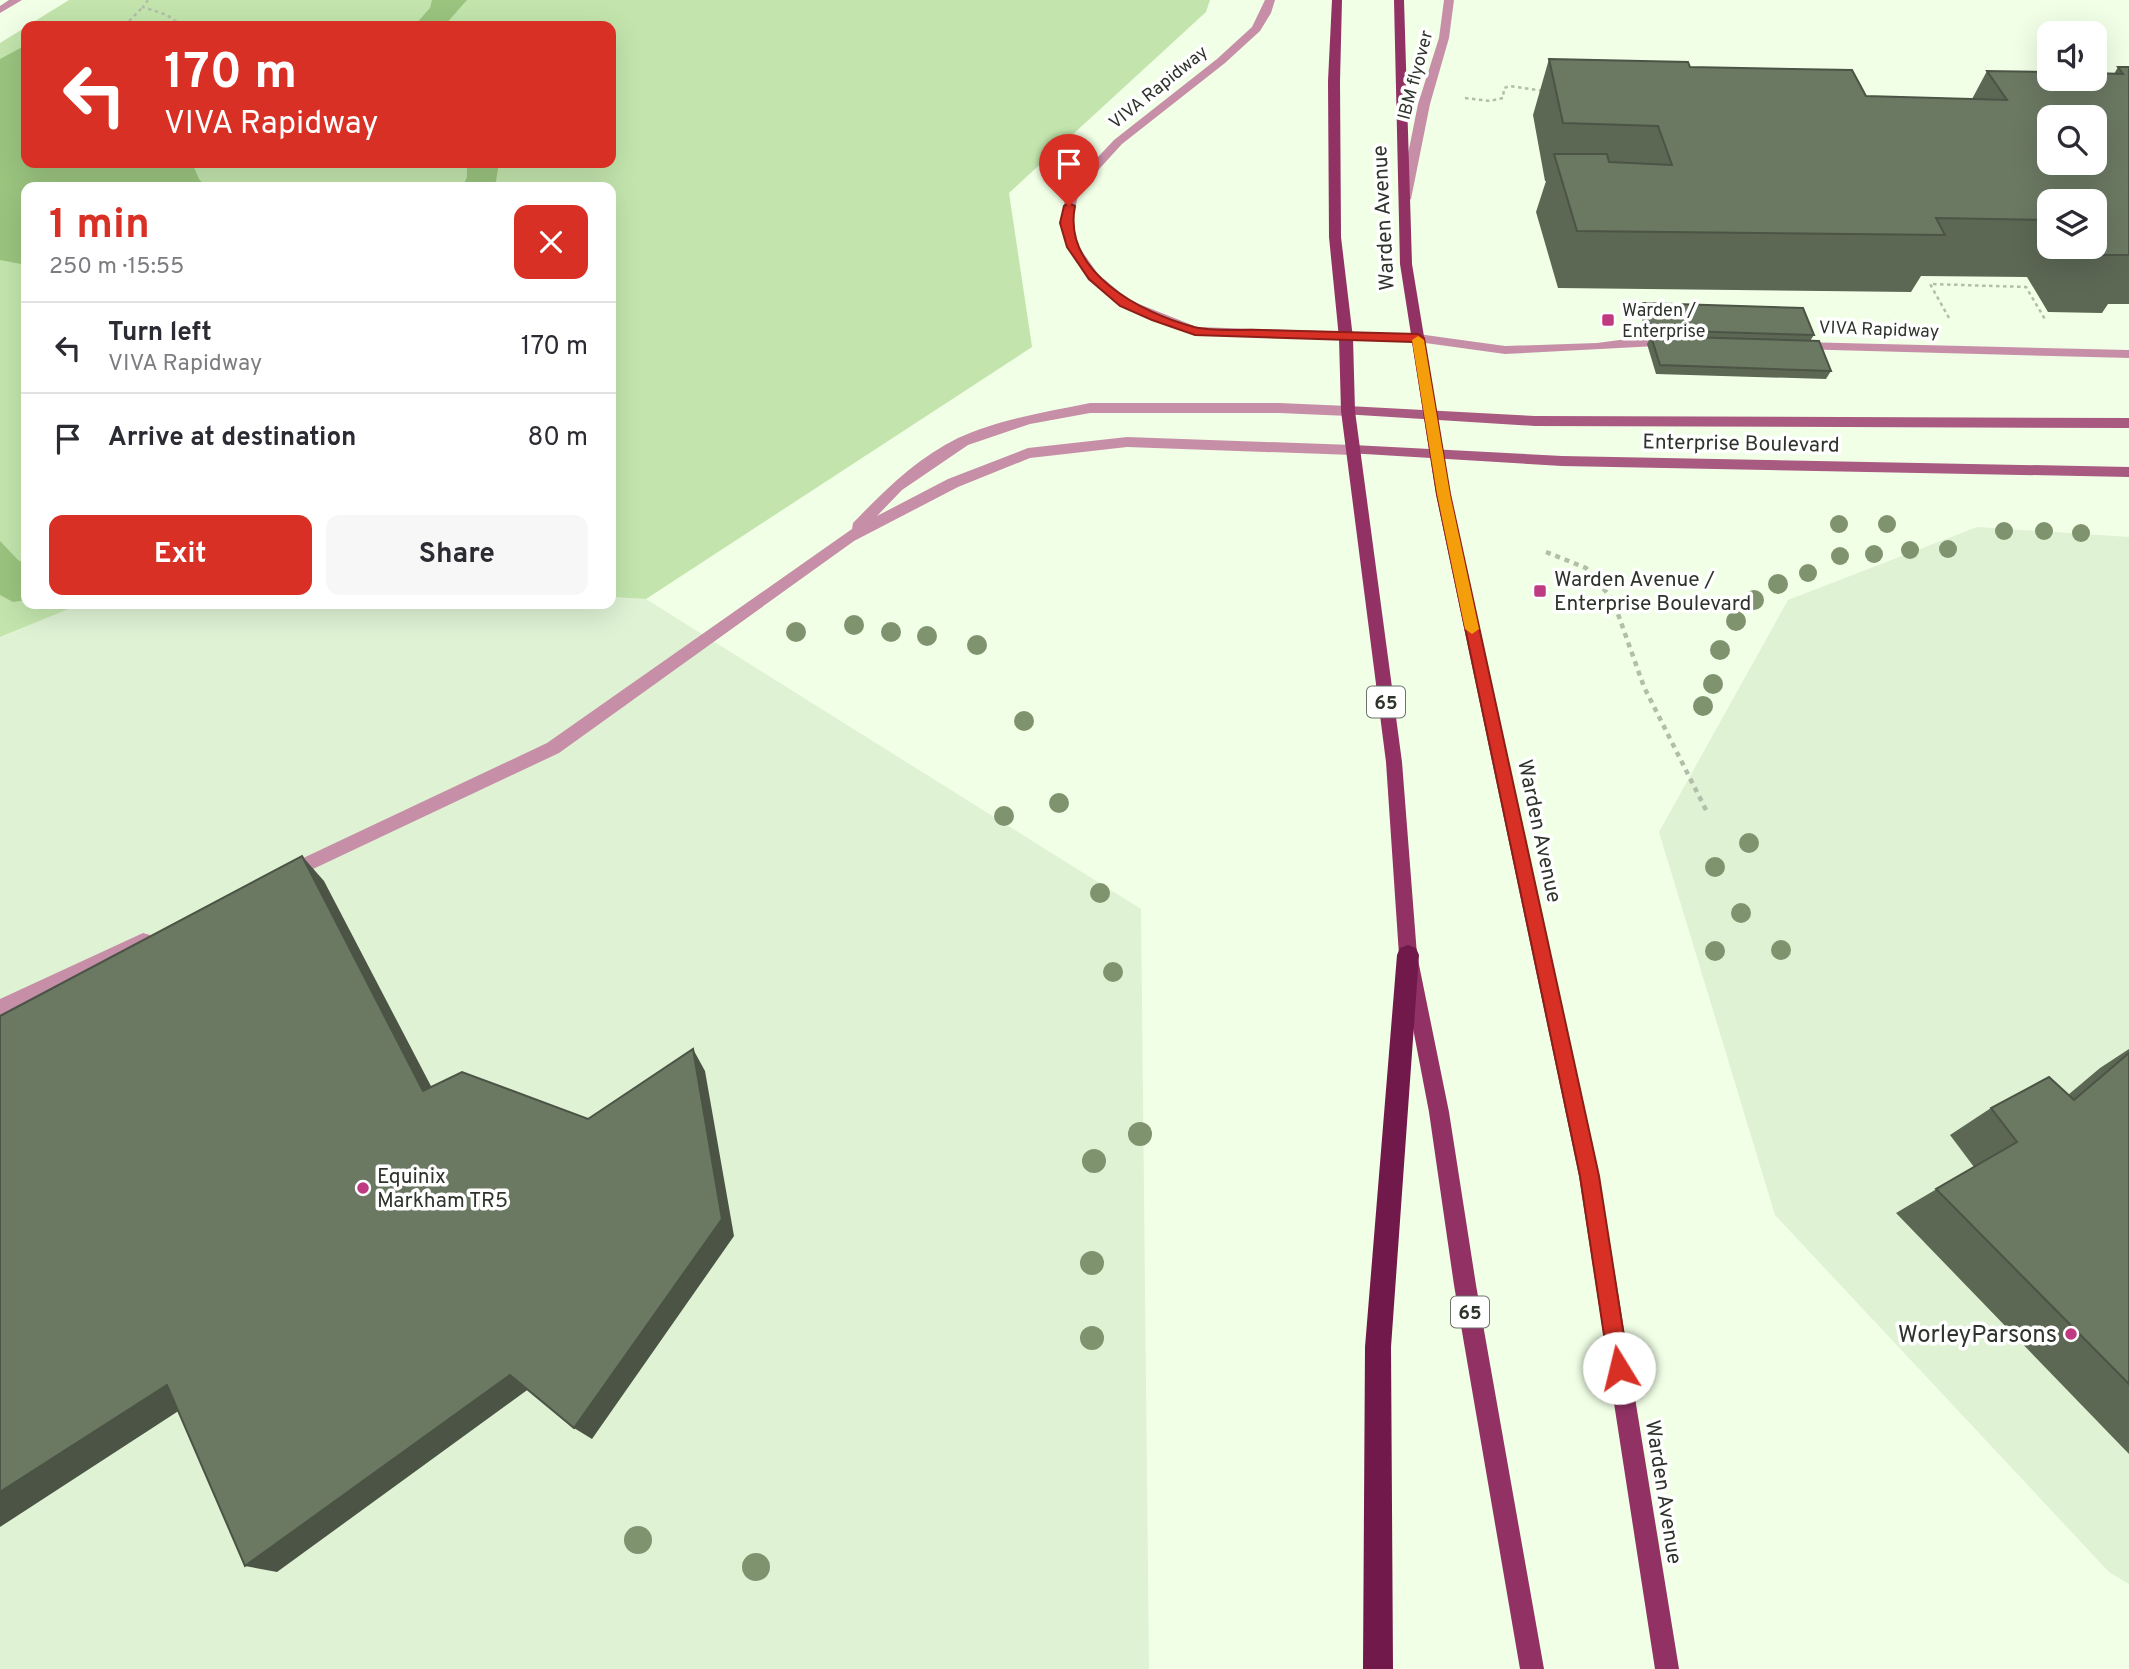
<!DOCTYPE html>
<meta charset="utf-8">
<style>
:root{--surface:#fff;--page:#f7f7f7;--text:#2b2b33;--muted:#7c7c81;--line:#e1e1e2;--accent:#d93025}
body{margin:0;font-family:Overpass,sans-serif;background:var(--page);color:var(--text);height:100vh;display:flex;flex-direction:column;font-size:26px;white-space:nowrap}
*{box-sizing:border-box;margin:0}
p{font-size:23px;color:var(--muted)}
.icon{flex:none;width:38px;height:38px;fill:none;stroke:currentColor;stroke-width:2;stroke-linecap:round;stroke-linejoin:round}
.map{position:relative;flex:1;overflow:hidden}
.side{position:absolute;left:21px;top:182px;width:595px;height:427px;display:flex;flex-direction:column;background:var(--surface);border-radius:14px;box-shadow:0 7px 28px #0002}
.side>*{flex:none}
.guide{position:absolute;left:21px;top:21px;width:595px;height:147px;border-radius:14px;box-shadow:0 7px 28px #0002;background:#d93025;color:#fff;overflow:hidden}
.controls{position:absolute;left:2037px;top:21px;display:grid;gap:14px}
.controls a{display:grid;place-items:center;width:70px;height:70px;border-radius:14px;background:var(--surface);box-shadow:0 7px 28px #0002;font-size:35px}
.pin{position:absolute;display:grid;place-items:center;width:60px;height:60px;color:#fff;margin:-72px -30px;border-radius:50% 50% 50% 0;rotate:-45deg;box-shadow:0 0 7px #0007}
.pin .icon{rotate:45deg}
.me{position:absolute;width:77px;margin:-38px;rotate:351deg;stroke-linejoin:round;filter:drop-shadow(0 0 5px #0008)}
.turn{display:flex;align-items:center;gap:24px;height:147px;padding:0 28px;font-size:32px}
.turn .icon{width:91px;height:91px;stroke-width:2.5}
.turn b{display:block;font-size:49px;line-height:60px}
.round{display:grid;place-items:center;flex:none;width:74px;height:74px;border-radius:14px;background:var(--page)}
.overview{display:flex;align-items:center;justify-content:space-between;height:119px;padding:0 28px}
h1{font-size:42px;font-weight:700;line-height:52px;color:var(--accent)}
.cta{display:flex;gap:14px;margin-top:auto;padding:14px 28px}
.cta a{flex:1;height:80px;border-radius:14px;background:var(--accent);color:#fff;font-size:28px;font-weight:700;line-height:80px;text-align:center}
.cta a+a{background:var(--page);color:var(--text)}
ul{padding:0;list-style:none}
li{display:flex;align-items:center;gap:21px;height:91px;padding:0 28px;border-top:2px solid var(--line)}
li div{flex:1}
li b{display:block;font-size:26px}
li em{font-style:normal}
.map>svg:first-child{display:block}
.built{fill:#dff2d4}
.green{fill:#c3e5ad}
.water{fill:#9bc47f}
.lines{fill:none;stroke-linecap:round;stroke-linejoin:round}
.path-far1{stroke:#b2beaa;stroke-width:2.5;stroke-dasharray:3.5 3.5;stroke-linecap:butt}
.path{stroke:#b2beaa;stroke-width:4.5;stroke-dasharray:5 5;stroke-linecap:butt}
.service{fill:#c68fa7;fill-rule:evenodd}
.tertiary{fill:#c68fa7;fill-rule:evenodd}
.secondary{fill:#a85a80;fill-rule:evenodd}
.primary{fill:#913164;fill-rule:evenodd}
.motorway{fill:#71194a;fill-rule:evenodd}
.tree{fill:#7f946e}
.wall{fill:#5c6754;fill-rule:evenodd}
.shaded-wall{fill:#4b5445}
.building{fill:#6b7862;stroke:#4b5445;stroke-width:2;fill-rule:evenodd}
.route{fill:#d93025;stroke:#8d1f18;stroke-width:2}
.slow{fill:#f59e0b}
.poi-dot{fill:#be3b82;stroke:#fff;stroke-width:2.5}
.labels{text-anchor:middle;stroke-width:7;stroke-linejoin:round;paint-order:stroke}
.far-street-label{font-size:18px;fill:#2e342b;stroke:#fff}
.far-poi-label{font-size:18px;fill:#2e342b;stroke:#fff;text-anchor:start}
.shield{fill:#fff;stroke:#6d716b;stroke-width:2}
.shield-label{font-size:19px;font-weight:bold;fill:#2e342b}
.street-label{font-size:21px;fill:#2e342b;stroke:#fff}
.poi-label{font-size:21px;fill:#2e342b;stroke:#fff;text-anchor:start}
.near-poi-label{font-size:24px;fill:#2e342b;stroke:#fff;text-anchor:end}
</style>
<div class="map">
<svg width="2129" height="1669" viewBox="0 0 2129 1669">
<rect width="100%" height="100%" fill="#f0ffe6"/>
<path class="built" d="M 1977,527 L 2129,537 L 2129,1584 L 2109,1572 L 1775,1215 L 1659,832 L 1788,600 Z
M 611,597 L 646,599 L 1141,909 L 1149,1669 L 0,1669 L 0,637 L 81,604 L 611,604 Z"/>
<path class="green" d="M 69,0 L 1210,0 L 1206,12 L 1009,193 L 1032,347 L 646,599 L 611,597 L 611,187 L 26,187 L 26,604 L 81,604 L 0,637 L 0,43 L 26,27 L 26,163 L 611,163 L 611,26 L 27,26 Z"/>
<path class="water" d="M 432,0 L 467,0 L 444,26 L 414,26 L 430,8 Z
M 26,45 L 26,163 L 192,163 L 199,179 L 206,187 L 26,187 L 26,265 L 0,260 L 0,59 Z
M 467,163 L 499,163 L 495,187 L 463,187 L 467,177 Z
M 0,541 L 18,560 L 26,565 L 26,600 L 13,602 L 0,595 Z"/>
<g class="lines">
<path class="path-far1" d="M 148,0 L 143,7 L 167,15 L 182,26
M 124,26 L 143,7
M 1465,98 L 1490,101 L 1503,98 L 1504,88 L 1510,86 L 1543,91
M 1949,318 L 1930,284 L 2026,287 L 2046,321"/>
<path class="path" d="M 1546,552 L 1586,568 L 1613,600 L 1644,687 L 1706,810"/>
<path class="service" d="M 1265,0 L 1275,0 L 1271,13 L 1260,31 L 1225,63 L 1122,144 L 1079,191 L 1072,223 L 1079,247 L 1098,274 L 1129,300 L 1197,327 L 1418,334 L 1505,346 L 1597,343 L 1642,337 L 1676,339 L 1676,345 L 1505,354 L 1418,342 L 1195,335 L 1119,306 L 1088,280 L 1067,247 L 1060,223 L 1067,190 L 1114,140 L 1217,59 L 1252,27 Z
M 1444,0 L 1454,0 L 1449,38 L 1430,104 L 1411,199 L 1405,203 L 1399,199 L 1418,104 L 1439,38 Z
M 1800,342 L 2129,350 L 2129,358 L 1795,349 L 1795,343 Z
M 1090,403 L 1279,403 L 1348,406 L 1355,411 L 1348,416 L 1279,413 L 1090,413 L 1030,424 L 968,445 L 902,490 L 877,516 L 948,479 L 1028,448 L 1127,437 L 1353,445 L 1360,450 L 1353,455 L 1127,447 L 1030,458 L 958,487 L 854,541 L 559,753 L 294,878 L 288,881 L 282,878 L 279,873 L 282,868 L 547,743 L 852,529 L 853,523 C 884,491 917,458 958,438 C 999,419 1046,412 1090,403 Z
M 143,933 L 150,935 L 152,941 L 150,947 L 0,1017 L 0,999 Z"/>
<path class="tertiary" d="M 9,0 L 22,0 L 0,13 L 0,6 Z"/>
<path class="secondary" d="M 1348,406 L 1535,416 L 2129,418 L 2129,428 L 1535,426 L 1343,414 L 1341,411 Z
M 1353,445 L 1562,456 L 2129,467 L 2129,477 L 1562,466 L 1348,453 L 1348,447 Z"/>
<path class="primary" d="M 1332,0 L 1342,0 L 1340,81 L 1341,237 L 1353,338 L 1355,411 L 1402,762 L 1417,955 L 1449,1112 L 1476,1285 L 1544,1669 L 1520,1669 L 1454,1285 L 1429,1112 L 1399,955 L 1386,762 L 1341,411 L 1339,338 L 1329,237 L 1328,81 Z
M 1394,0 L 1404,0 L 1412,264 L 1450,494 L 1599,1176 L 1679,1669 L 1655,1669 L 1579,1176 L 1436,494 L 1400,264 Z"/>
<path class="motorway" d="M 1408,945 L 1416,948 L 1419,955 L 1391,1347 L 1393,1669 L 1363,1669 L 1365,1347 L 1397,955 L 1400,948 Z"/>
</g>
<g class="tree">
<circle cx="1839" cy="524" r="9"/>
<circle cx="1887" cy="524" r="9"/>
<circle cx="2004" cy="531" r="9"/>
<circle cx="2044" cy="531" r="9"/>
<circle cx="2081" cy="533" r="9"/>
<circle cx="1948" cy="549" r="9"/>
<circle cx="1910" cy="550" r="9"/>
<circle cx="1874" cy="554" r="9"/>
<circle cx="1840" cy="556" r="9"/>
<circle cx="1808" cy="573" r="9"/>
<circle cx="1778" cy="584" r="10"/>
<circle cx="1754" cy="600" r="10"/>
<circle cx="1736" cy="621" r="10"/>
<circle cx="854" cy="625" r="10"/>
<circle cx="796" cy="632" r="10"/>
<circle cx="891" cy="632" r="10"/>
<circle cx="927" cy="636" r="10"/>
<circle cx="977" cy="645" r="10"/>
<circle cx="1720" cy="650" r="10"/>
<circle cx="1713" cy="684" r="10"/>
<circle cx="1703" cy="706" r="10"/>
<circle cx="1024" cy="721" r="10"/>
<circle cx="1059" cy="803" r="10"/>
<circle cx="1004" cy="816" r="10"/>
<circle cx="1749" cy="843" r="10"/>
<circle cx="1715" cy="867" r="10"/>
<circle cx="1100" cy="893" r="10"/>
<circle cx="1741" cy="913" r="10"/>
<circle cx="1781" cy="950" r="10"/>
<circle cx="1715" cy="951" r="10"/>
<circle cx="1113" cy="972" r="10"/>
<circle cx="1140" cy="1134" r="12"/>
<circle cx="1094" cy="1161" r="12"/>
<circle cx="1092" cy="1263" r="12"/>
<circle cx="1092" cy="1338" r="12"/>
<circle cx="638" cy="1540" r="14"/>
<circle cx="756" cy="1567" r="14"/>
</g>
<path class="wall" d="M 1549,59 L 1690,67 L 1866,96 L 1972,99 L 1987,71 L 2114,74 L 2118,67 L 2129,67 L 2129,304 L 2108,304 L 2102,313 L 2048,312 L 2027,277 L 1921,276 L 1911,292 L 1558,288 L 1536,212 L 1546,181 L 1545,181 L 1533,115 ZM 2049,201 L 2095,247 L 2049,247 Z
M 1643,303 L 1814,335 L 1810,341 L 1831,371 L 1826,379 L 1656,374 L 1647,344 L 1650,338 L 1647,338 L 1640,311 Z
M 2129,1049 L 2129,1454 L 1896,1213 L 1974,1167 L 1950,1135 L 1991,1108 L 2068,1095 L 2100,1068 Z"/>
<path class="shaded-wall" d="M 302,856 L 324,881 L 444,1111 L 423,1091 Z
M 693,1049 L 705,1071 L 734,1236 L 592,1439 L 574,1428 Z
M 510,1375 L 530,1388 L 277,1572 L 245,1566 Z
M 167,1385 L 200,1397 L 0,1527 L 0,1492 Z"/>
<path class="building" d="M 1549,59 L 1688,62 L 1690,67 L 1852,70 L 1866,96 L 2007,100 L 1987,71 L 2049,72 L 2049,79 L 2095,79 L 2095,73 L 2123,74 L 2118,67 L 2129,67 L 2129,255 L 2088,255 L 2083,247 L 2095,247 L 2095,201 L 2049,201 L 2049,220 L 1936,218 L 1945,235 L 1577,231 L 1554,154 L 1607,154 L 1609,162 L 1672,165 L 1658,126 L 1563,123 ZM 2049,117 L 2095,117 L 2095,163 L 2049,163 Z
M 1643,303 L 1803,308 L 1814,335 L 1651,330 Z
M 1651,336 L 1819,341 L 1831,371 L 1660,365 Z
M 302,856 L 423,1091 L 462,1072 L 588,1119 L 693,1049 L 722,1219 L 574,1428 L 510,1375 L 245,1566 L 167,1385 L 0,1492 L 0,1016 Z
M 2129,1053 L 2129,1384 L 1936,1189 L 2017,1142 L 1991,1108 L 2049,1077 L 2074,1100 Z"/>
<path class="route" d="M 1069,203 L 1075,206 C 1062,272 1141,313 1194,327 C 1215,332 1242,329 1263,330 C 1315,331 1366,333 1418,334 L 1424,338 L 1450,494 L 1599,1176 L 1629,1368 L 1627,1375 L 1619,1378 L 1612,1375 L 1609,1368 L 1580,1176 L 1437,494 L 1413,342 L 1195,335 L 1152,320 L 1120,306 L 1089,279 L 1067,247 L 1060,223 L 1064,206 Z"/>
<path class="slow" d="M 1418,336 L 1424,340 L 1450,494 L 1479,629 L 1472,634 L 1465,629 L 1437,494 L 1412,340 Z"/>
<g class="poi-dot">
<rect x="1601" y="313" width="14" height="14" rx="3.5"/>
<rect x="1533" y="584" width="14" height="14" rx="3.5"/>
<circle cx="363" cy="1188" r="7"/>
<circle cx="2071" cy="1334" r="7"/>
</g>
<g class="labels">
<g class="far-street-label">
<text transform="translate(1415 75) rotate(-75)" y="6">IBM flyover</text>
<text transform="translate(1158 87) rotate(-39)" y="6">VIVA Rapidway</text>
<text transform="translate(1879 329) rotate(2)" y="6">VIVA Rapidway</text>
</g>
<g class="far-poi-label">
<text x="1622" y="316">Warden /<tspan x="1622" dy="21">Enterprise</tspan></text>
</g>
<g class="shield">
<rect x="1367" y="686.5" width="38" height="31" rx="5"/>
<rect x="1451" y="1296.5" width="38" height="31" rx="5"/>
</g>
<g class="shield-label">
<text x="1386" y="709">65</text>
<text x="1470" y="1319">65</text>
</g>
<g class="street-label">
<text transform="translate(1383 218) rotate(-93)" y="7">Warden Avenue</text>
<text transform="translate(1741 443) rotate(1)" y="7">Enterprise Boulevard</text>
<text transform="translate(1540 831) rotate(78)" y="7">Warden Avenue</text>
<text transform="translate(1664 1492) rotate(81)" y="7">Warden Avenue</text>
</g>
<g class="poi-label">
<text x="1554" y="586">Warden Avenue /<tspan x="1554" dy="24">Enterprise Boulevard</tspan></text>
<text x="377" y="1183">Equinix<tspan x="377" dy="24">Markham TR5</tspan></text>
</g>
<g class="near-poi-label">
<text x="2057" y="1342">WorleyParsons</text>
</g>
</g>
</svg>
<div class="controls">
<a><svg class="icon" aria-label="sound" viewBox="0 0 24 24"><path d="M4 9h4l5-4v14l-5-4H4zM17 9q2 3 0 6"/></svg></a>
<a><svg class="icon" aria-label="search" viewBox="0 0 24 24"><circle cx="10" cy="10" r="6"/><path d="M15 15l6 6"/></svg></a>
<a><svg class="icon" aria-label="layers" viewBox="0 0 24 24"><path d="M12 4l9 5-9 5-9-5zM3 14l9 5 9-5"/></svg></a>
</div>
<div class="pin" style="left:1069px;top:206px;background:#d93025"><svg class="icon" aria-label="arrive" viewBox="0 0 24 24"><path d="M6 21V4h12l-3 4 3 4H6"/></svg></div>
<svg class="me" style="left:1619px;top:1368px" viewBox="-20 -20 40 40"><circle r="19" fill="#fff"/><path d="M0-13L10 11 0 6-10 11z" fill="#d93025"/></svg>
<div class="guide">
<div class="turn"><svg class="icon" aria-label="left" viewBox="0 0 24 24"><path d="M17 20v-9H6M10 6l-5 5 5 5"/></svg><div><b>170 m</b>VIVA Rapidway</div></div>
</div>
<section class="side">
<div class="overview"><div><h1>1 min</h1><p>250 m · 15:55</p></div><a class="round" style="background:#d93025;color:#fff"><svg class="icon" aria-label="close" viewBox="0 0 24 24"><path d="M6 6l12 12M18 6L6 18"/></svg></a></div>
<ul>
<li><svg class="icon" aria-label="left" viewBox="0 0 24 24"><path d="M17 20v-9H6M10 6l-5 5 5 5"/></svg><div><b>Turn left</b><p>VIVA Rapidway</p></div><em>170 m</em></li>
<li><svg class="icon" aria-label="arrive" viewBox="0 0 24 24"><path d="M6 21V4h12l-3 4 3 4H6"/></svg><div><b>Arrive at destination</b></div><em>80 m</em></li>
</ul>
<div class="cta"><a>Exit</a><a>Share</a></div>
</section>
</div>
